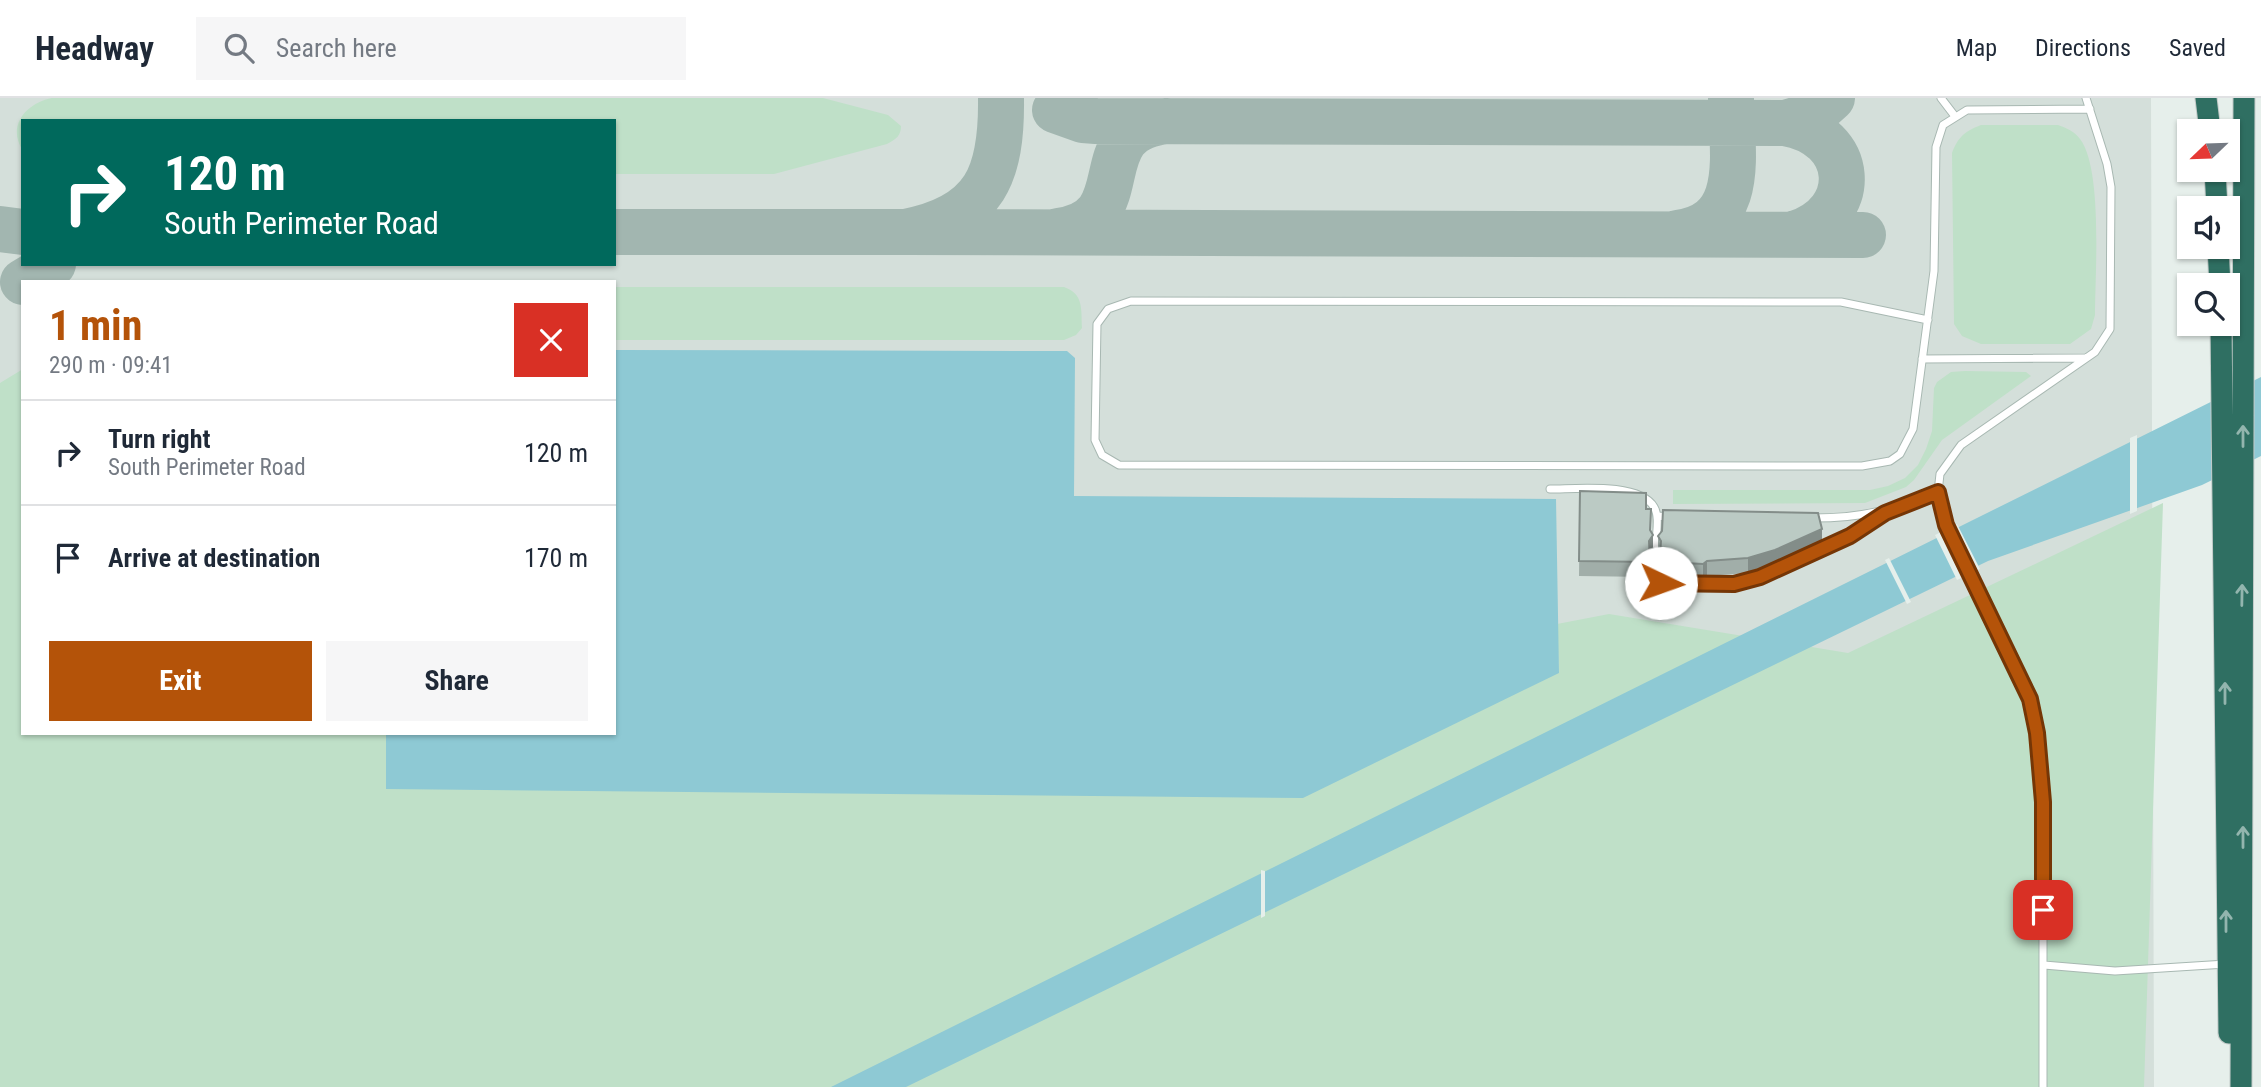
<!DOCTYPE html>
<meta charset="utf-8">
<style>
:root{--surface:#fff;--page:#f6f6f7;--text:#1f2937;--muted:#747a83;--line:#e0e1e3;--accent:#b45309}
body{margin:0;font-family:"Roboto Condensed",sans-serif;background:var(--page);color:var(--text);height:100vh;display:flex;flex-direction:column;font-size:26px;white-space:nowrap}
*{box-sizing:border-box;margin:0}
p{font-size:23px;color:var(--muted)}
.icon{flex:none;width:38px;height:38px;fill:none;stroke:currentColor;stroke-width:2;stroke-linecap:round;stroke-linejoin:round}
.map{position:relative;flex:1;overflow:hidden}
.sheet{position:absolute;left:21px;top:182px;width:595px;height:455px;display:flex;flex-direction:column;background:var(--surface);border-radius:0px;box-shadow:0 2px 5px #0004}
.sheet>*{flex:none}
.top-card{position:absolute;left:21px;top:21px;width:595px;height:147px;border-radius:0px;box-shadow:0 2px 5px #0004;background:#00695c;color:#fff;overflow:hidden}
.needle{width:46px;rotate:247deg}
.tools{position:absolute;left:2177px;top:21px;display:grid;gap:14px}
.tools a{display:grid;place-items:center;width:63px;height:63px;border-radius:0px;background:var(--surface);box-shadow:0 2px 5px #0004;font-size:35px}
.pin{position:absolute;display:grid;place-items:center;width:60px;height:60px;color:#fff;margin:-30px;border-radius:14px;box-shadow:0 4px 10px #0006}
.me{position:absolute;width:77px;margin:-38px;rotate:93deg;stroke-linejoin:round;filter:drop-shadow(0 0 5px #0008)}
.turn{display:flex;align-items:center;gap:24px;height:147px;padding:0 28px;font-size:32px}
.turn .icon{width:91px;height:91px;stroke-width:2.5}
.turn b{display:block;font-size:49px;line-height:60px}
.round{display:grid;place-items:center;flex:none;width:74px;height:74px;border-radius:0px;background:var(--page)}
.overview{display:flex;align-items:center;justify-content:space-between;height:119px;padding:0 28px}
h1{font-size:42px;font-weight:700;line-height:52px;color:var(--accent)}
.cta{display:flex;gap:14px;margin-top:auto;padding:14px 28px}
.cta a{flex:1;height:80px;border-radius:0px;background:var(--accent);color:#fff;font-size:28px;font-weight:700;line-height:80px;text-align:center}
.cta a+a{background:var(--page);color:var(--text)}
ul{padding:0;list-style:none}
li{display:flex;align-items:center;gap:21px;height:105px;padding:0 28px;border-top:2px solid var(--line)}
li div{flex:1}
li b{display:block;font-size:26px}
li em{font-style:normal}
header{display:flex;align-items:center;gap:42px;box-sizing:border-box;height:98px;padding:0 35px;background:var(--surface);border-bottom:2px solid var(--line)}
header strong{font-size:33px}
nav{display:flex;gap:38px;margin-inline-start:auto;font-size:24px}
.search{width:490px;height:63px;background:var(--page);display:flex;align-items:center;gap:18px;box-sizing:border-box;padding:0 24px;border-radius:0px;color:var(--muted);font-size:26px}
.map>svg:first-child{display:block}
.built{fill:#d4dfda;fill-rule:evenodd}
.green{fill:#bfe0c8}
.water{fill:#8ec9d4}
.pier{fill:#e6efeb}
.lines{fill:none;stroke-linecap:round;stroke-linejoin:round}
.taxiway{stroke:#a2b6b0;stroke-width:46}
.service-casing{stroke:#a8b8b2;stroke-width:9}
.motorway-casing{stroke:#c2cac8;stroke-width:23}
.service{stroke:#fff;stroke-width:7}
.motorway{stroke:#2f6f62;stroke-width:21}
.wall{fill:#a1aea9}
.shaded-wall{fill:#838d89}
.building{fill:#bbcac4;stroke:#838d89;stroke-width:2}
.oneway{stroke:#93b5ae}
.route-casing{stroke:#753606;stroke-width:18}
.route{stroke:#b45309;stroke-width:12}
</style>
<header>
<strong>Headway</strong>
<div class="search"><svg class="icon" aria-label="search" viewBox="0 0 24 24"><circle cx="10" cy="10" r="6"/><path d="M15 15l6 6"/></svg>Search here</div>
<nav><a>Map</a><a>Directions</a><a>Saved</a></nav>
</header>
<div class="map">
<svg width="2261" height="989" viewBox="0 0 2261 989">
<rect width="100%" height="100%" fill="#e6efeb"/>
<path class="built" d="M 0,0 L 2151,0 L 2154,989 L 0,989 ZM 23,23 L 614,23 L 614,166 L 23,166 ZM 23,184 L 614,184 L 614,635 L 23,635 Z"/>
<path class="green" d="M 52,0 L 823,0 L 888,17 L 901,28 C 901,38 896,41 887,46 L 774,76 L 614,76 L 614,23 L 23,23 L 23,53 C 6,27 27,5 52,0 Z
M 1981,27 L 2058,27 C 2067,30 2075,34 2080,41 C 2103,71 2095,177 2095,217 L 2091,231 L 2070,246 L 1981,246 L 1962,238 L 1954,226 L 1952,55 C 1958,39 1965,33 1981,27 Z
M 614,189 L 1064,189 C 1084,196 1081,211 1082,230 L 1076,237 L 1064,242 L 614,242 Z
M 23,271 L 23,635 L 386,635 L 386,691 L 1559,575 L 1557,526 L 1609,516 L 1848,555 L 2163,405 L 2144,989 L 0,989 L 0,285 Z
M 1965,273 L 2026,274 L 2031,278 L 1942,342 L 1914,382 L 1906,389 L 1865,405 L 1673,406 L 1673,392 L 1870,392 L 1888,388 L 1905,380 L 1918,367 L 1926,351 L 1932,333 L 1934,290 L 1937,284 L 1951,274 Z"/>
<path class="water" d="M 614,252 L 1067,253 L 1075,260 L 1074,398 L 1556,401 L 1559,575 L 1303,700 L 386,691 L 386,635 L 614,635 Z
M 2261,279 L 2261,358 L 2202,387 L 1988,463 L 906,989 L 831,989 Z"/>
<path class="pier" d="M 2137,337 L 2137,413 L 2130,416 L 2130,340 Z
M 1957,426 L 1980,471 L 1957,482 L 1935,437 Z
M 1889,460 L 1911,504 L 1907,506 L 1885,462 Z
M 1261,772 L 1265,773 L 1265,818 L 1261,820 Z"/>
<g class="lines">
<path class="taxiway" d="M 1055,12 L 1083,22 L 1096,23 L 1785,25 L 1813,17 L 1832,0
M 1785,25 C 1856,37 1862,115 1794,136
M 0,131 L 23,134
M 1058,133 C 1144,122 1079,32 1167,23
M 614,134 L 905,134 C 986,119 1002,76 1001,0
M 905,134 L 1863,137
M 1677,135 C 1749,126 1731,53 1731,0
M 23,184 L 53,166"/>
<g class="service-casing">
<path id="service" d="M 1941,0 L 1954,17
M 1928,222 L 1841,204 L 1131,203 L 1108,211 L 1097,226 L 1095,342 L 1102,357 L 1119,367 L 1862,368 L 1890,363 L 1900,356 L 1913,331 L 1934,173 L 1936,49 L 1943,27 L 1967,12 L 2090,11
M 1922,261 L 2085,260
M 1550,391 C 1576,391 1639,384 1654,409 C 1660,419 1656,435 1656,447
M 1657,418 L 1672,419
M 1813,420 C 1864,420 1891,412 1938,394
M 1655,458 L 1654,474 L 1663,486 C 1738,498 1822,460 1882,417
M 2044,867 L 2115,873 L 2226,866
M 2043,989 L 2043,704 L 2037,635 L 2030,601 L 1942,415 L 1938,394 L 1940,376 L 1961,347 L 2095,254 L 2110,231 L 2111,89 L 2107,66 L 2086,0"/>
</g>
<g class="motorway-casing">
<path id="motorway" d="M 2206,0 L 2210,33
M 2215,72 L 2217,110
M 2218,149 L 2220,187
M 2221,226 L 2229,935
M 2241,989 L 2244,0"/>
</g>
<use href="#service" class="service"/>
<use href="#motorway" class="motorway"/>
</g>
<path class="wall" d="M 1580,393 L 1646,411 L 1653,452 L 1650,457 L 1650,479 L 1579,478 Z
M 1658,438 L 1822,446 L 1775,467 L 1748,475 L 1707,478 L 1703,481 L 1666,479 L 1660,472 L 1660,456 L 1658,453 Z"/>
<path class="shaded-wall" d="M 1651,411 L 1650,441 L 1653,437 L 1653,452 L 1649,458 Z
M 1822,431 L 1822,446 L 1775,467 L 1748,475 L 1748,460 Z
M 1707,463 L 1707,478 L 1703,481 L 1703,466 Z"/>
<path class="building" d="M 1580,393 L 1646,395 L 1646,411 L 1651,411 L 1650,432 L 1653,437 L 1649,443 L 1650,464 L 1579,463 Z
M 1663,412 L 1818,415 L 1822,431 L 1775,452 L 1748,460 L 1707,463 L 1703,466 L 1666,464 L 1660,457 L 1661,443 L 1658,438 L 1662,433 Z"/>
<defs><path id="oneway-shaft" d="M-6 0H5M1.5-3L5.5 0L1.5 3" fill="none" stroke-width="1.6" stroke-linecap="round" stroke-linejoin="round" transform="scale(1.75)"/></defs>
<g class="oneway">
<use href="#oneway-shaft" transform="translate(2243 338) rotate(-90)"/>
<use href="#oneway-shaft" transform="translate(2242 497) rotate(-89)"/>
<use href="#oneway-shaft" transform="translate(2225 595) rotate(-90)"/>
<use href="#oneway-shaft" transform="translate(2243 739) rotate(-90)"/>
<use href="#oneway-shaft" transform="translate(2226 823) rotate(-90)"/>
</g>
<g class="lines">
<g class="route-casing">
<path id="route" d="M 1661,485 L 1734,486 L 1760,479 L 1850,438 L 1885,415 L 1938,394 L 1946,427 L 2030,601 L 2037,635 L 2043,704 L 2043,812"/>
</g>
<use href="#route" class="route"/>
</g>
</svg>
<div class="tools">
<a><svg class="needle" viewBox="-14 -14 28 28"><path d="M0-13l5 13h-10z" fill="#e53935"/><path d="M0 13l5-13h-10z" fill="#747a83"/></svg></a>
<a><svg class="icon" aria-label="sound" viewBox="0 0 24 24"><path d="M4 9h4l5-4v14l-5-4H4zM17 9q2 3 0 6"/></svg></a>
<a><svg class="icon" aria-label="search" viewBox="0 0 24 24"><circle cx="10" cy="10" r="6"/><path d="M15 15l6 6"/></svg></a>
</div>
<div class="pin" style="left:2043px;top:812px;background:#d93025"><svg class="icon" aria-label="arrive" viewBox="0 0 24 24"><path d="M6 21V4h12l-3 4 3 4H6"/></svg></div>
<svg class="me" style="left:1661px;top:485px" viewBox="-20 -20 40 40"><circle r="19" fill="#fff"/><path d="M0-13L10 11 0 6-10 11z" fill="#b45309"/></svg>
<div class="top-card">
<div class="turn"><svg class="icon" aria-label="right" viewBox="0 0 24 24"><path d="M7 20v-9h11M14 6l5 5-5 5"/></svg><div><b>120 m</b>South Perimeter Road</div></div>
</div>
<section class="sheet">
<div class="overview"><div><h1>1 min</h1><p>290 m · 09:41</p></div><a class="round" style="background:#d93025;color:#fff"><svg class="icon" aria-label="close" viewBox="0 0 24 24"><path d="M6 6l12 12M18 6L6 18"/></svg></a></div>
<ul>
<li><svg class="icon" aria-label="right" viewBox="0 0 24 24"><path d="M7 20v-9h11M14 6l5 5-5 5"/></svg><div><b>Turn right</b><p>South Perimeter Road</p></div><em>120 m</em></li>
<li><svg class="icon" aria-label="arrive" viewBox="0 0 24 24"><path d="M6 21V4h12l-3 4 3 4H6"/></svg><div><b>Arrive at destination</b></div><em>170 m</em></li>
</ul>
<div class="cta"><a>Exit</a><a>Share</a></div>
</section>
</div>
